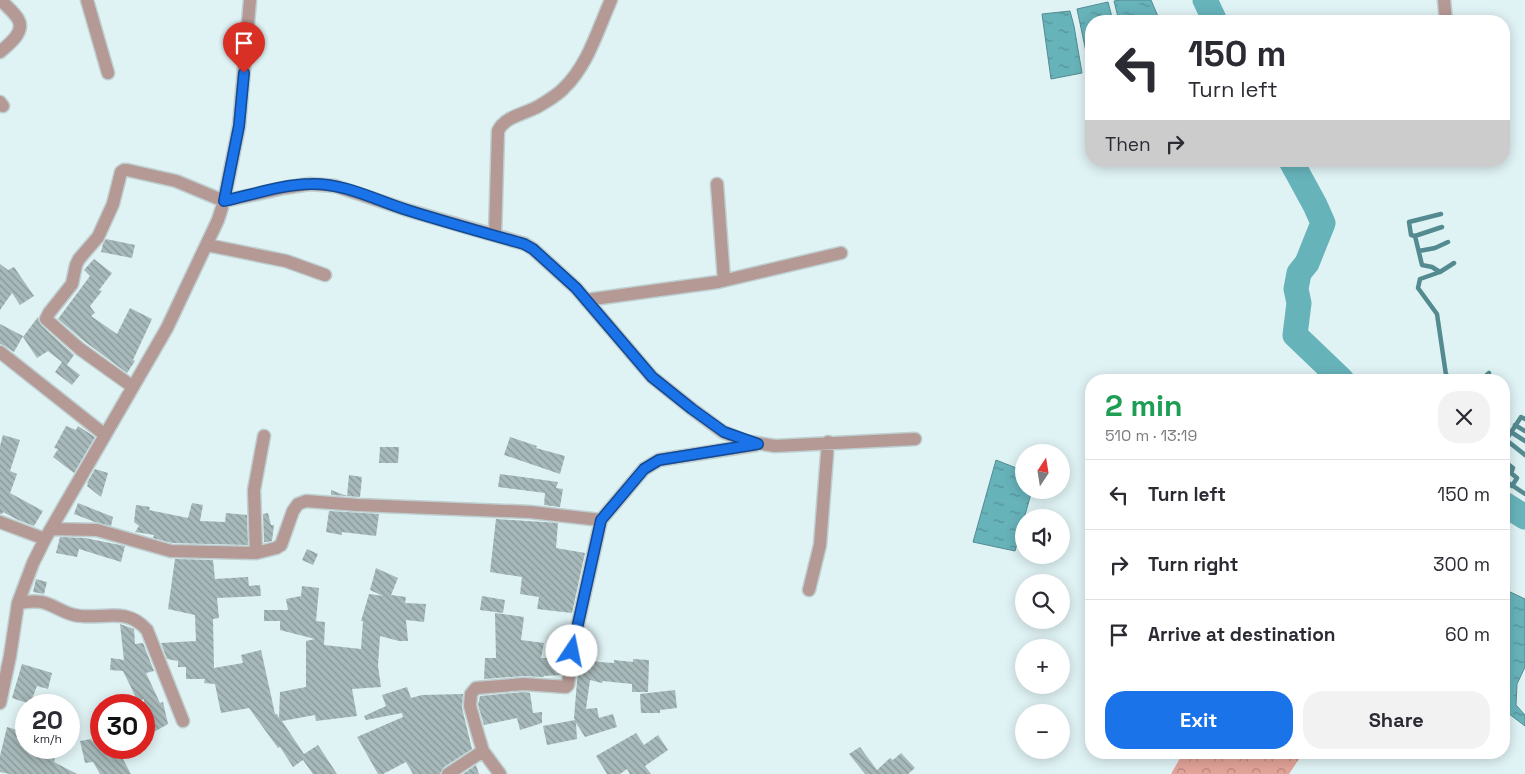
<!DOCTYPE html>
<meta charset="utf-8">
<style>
:root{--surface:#fff;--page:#f2f2f3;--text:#2b2b33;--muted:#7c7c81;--line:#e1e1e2;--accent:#1a73e8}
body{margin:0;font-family:"Space Grotesk",sans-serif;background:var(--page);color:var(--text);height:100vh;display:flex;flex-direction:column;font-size:19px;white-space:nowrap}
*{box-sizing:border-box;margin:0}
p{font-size:16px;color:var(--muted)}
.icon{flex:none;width:28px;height:28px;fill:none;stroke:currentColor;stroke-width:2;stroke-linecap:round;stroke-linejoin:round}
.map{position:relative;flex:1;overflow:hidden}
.panel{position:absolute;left:1085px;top:374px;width:425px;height:385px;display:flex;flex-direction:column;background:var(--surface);border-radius:20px;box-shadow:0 2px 12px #0003}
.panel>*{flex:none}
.top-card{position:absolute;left:1085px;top:15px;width:425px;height:152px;border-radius:20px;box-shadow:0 2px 12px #0003;background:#fff;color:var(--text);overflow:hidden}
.needle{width:32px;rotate:12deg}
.tools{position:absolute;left:1015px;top:444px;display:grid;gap:10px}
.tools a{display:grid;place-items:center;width:55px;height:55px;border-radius:50%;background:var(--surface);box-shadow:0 2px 12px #0003;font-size:25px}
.speed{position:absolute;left:15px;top:694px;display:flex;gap:10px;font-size:25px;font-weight:700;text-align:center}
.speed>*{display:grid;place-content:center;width:65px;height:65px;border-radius:50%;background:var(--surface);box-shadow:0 2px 12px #0003;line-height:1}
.speed small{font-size:12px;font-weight:400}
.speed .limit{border:8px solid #d22;background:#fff;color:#111}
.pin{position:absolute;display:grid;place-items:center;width:42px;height:42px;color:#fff;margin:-51px -21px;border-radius:50% 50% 50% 0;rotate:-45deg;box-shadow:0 0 5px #0007}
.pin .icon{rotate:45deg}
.me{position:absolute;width:55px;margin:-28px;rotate:11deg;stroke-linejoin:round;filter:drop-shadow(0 0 4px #0008)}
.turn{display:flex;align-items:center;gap:18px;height:105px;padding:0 20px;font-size:22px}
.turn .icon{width:65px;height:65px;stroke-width:2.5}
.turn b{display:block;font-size:35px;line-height:42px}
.then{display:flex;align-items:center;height:48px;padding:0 20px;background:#0003;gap:10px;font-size:19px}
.round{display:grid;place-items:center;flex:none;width:52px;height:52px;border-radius:20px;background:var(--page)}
.headline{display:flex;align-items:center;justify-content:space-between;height:85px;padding:0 20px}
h1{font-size:30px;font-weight:600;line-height:38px;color:#1e9e55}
.primary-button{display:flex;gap:10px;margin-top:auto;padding:10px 20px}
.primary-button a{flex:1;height:58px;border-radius:20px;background:var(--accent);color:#fff;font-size:20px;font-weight:600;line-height:58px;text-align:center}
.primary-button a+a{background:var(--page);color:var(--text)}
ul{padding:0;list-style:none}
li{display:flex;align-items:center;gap:15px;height:70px;padding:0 20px;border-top:1px solid var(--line)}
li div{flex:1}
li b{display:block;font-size:19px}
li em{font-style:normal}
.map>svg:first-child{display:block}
.forest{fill:url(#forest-crowns)}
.water{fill:url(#water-ripples);stroke:#548b91}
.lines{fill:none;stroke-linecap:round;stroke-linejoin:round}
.stream{stroke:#548b91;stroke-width:4.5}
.river{stroke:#67b3ba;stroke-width:25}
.building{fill:url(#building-back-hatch)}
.minor-casing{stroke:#becfd1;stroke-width:15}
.minor{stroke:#b59994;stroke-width:12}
.route-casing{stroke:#114b97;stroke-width:12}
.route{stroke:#1a73e8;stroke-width:9}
</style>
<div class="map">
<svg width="1525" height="774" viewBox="0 0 1525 774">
<defs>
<pattern id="forest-crowns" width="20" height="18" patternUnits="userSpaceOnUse" patternTransform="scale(1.25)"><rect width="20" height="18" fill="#e2a399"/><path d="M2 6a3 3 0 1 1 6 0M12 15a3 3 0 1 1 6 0" fill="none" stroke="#b7857d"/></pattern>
<pattern id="water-ripples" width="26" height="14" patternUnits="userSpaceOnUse" patternTransform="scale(1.25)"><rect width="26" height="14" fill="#67b3ba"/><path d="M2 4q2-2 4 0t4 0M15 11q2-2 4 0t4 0" fill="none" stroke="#559298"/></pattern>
<pattern id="building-back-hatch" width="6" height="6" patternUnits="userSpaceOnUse" patternTransform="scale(1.25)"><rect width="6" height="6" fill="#a7b9ba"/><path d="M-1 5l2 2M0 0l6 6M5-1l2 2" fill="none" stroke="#889798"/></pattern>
</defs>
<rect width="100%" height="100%" fill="#dff2f4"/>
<path class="forest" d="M 1183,753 L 1183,752 L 1303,753 L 1289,774 L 1171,774 Z"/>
<path class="water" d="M 1120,0 L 1151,0 L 1160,21 L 1119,21 L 1114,1 Z
M 1108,2 L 1113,21 L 1091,21 L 1091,71 L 1090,71 L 1077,9 Z
M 1070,11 L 1074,26 L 1082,73 L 1051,79 L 1042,14 Z
M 996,460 L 1024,471 L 1024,490 L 1032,490 L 1015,551 L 973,542 Z
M 1504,589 L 1525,599 L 1525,667 L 1517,684 L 1516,705 L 1525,715 L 1525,726 L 1504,710 Z"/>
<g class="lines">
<path class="stream" d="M 1415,236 L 1442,227
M 1419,251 L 1435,248 L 1448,242
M 1440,272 L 1432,267 L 1422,265 L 1415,236 L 1411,235 L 1409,222 L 1441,214
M 1438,380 L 1446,375 L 1459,380
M 1449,380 L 1446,375 L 1437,314 L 1418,288 L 1420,279 L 1440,272 L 1454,263
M 1481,380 L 1489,373
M 1515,425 L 1525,431
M 1511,432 L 1525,441
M 1505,439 L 1525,455
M 1506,440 L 1521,417 L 1525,419
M 1504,461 L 1513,468 L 1511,473 L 1517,478 L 1512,486
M 1504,480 L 1525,494"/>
<path class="river" d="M 1205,0 L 1215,21
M 1291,161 L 1315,205 L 1323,223 L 1307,263 L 1299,273 L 1296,289 L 1299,303 L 1295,335 L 1342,380
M 1504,504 L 1525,517"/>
</g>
<path class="building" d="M 106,239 L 135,245 L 132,258 L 101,252 L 103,244 Z
M 94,259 L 112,273 L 99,290 L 102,291 L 90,306 L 95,313 L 91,316 L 117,334 L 130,308 L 152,319 L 133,360 L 135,361 L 127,373 L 84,341 L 58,319 L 90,276 L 84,270 Z
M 0,264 L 8,270 L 14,267 L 34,296 L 20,305 L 12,293 L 0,310 Z
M 38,317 L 41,325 L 74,355 L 67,365 L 80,375 L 72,385 L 55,372 L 62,362 L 48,351 L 37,358 L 23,337 Z
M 0,324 L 23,336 L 14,352 L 5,346 L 0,344 Z
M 66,426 L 76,430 L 78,426 L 95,437 L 74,473 L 53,457 L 58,449 L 54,448 Z
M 3,435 L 20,440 L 10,471 L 17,474 L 10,493 L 43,511 L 34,526 L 18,520 L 3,512 L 2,514 L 0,514 L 0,446 Z
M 510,437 L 537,446 L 536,448 L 565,456 L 560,474 L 504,455 Z
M 380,447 L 399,447 L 398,463 L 379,463 Z
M 95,469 L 108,473 L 101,497 L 87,486 L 88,484 L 87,483 Z
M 500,474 L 558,482 L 556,488 L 563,489 L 560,507 L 544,505 L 545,493 L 498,487 Z
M 349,475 L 362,477 L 360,497 L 331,495 L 331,490 L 347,496 Z
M 78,503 L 113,517 L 111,526 L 95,522 L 74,514 Z
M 192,503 L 203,505 L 200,521 L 225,522 L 226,513 L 247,515 L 248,545 L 172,543 L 153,538 L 154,535 L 135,532 L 139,526 L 134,522 L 136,505 L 150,507 L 149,510 L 188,518 Z
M 329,511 L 379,514 L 376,536 L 342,532 L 342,535 L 326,532 Z
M 268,513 L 271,525 L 274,525 L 272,541 L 267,542 L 264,542 L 263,514 Z
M 496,519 L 558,523 L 556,548 L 585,553 L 572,613 L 537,609 L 539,597 L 520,594 L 522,577 L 490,572 Z
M 60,537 L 85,538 L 125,546 L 121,562 L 79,549 L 77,557 L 56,553 Z
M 307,549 L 318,554 L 313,565 L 302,560 Z
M 175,559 L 213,560 L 215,579 L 248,577 L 249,586 L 260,585 L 261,596 L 217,598 L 219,618 L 213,619 L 214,668 L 243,663 L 241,655 L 261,650 L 275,714 L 277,714 L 279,718 L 280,692 L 306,687 L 306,641 L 315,639 L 280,630 L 280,621 L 264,621 L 264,610 L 288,610 L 286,599 L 301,596 L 302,586 L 319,588 L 316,621 L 325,622 L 324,645 L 361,649 L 363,621 L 361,621 L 369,594 L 383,596 L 370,590 L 376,568 L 398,578 L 391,595 L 406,597 L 405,603 L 426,604 L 424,622 L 406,620 L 408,641 L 399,641 L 380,636 L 378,666 L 381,687 L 352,689 L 357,716 L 316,721 L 315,715 L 282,721 L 304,754 L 318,745 L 337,774 L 313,774 L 303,760 L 293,767 L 280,747 L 278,748 L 249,708 L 221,713 L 215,684 L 204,683 L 205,679 L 186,679 L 186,667 L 178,667 L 178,661 L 167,659 L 161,643 L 196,641 L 195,615 L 168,609 Z
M 36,579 L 47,582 L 44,594 L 33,592 Z
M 482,596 L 505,600 L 503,613 L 480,610 Z
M 495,613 L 524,617 L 521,640 L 544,643 L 541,658 L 563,658 L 561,675 L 544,676 L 544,677 L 523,676 L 484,679 L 485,658 L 496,658 Z
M 120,624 L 134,629 L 135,644 L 143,643 L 154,671 L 146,673 L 160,703 L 163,702 L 168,724 L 152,733 L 144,719 L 144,699 L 138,702 L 123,671 L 110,670 L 111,658 L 124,660 Z
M 579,657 L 599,662 L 614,663 L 614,660 L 633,662 L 633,659 L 649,660 L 648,692 L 632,692 L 632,684 L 603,681 L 602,683 L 590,680 L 586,709 L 597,708 L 599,718 L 613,714 L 617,727 L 585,737 L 576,723 L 577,739 L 547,745 L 543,726 L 575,720 L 574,718 Z
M 22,664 L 52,673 L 48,689 L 37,686 L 30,704 L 12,698 Z
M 407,687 L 411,698 L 422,695 L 463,694 L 462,708 L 472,749 L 444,767 L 440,774 L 413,774 L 406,762 L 383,774 L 378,774 L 357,737 L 403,717 L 402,713 L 366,720 L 364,716 L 386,706 L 382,695 Z
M 675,690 L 677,708 L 660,710 L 660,713 L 641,713 L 640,694 Z
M 524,692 L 530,693 L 533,713 L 542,712 L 542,723 L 520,730 L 517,718 L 484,725 L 478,705 L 480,696 Z
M 21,710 L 26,710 L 26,748 L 57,748 L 54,762 L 77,774 L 10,774 L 0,772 L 0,756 L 7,727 L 17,730 Z
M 636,733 L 644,745 L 658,735 L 668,750 L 645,766 L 651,774 L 630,774 L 627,769 L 620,774 L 607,774 L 596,756 Z
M 101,738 L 101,748 L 117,748 L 131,774 L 100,774 L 93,762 L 85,763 L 80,741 L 91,739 L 92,741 Z
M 860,747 L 877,770 L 890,758 L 893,760 L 901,753 L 915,768 L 908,774 L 865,774 L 849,754 Z
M 476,765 L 479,774 L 463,774 Z"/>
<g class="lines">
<g class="minor-casing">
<path id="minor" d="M 87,0 L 108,73
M 1444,0 L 1446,21
M 0,52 C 8,45 26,32 18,19 C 14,12 6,6 1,0
M 0,102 L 3,106
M 717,184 L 724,280
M 495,235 L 498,131 C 505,116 525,114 539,106 C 547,101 558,95 564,88 C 588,65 598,29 611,0
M 207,245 L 286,261 L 325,275
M 586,300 L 718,282 L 841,253
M 0,352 L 105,435
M 133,387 L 80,349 L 46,319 L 49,313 L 72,284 L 76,265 L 79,259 L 98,237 L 113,204 L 121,172 L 124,170 L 127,170 L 176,181 L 224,201 L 284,188 L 310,184 L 335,186 L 407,210 L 525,244 L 533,249 L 576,288 L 652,377 L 692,409 L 723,432 L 745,441 L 775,446 L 915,439
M 0,522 L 45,539
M 51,529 L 97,530 L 171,551 L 256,553 L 276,548 L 281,545 L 293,511 L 298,504 L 306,501 L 358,505 L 530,512 L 601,520 L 644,469 L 659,460 L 755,445
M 256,553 L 254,490 L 264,436
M 809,590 L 820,545 L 828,442
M 18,603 C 27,602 37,600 45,603 C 55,606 64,613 74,615 C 101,621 125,605 147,630 L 183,721
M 0,703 L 10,656 L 18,603 L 33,563 L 45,539 L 167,328 L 218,220 L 224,201 L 239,126 L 250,0
M 448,774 L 483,751
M 500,774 L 483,751 L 479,738 L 470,706 L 471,694 L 476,688 L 524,684 L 566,687 L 568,685 L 572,651 L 601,520"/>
</g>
<use href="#minor" class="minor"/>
</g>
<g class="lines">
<g class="route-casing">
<path id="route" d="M 244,73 L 239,126 L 224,201 C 251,195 284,184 311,184 C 344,183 376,200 407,210 C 445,222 485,233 524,244 L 533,249 L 576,288 L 652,377 L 692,409 L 724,432 L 758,444 L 659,460 L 644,469 L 601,520 L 572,651"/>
</g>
<use href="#route" class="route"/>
</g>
</svg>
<div class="tools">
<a><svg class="needle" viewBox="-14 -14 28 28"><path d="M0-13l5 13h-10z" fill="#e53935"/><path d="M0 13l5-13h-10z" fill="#7c7c81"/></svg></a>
<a><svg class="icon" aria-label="sound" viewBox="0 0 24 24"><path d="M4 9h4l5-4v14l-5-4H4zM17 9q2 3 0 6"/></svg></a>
<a><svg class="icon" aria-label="search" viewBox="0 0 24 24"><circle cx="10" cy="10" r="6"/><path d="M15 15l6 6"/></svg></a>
<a>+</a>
<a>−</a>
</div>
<div class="speed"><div>20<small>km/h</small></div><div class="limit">30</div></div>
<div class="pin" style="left:244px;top:73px;background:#d93025"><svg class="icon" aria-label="arrive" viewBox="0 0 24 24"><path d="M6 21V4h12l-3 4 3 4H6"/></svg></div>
<svg class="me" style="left:572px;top:651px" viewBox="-20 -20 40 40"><circle r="19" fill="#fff"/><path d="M0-13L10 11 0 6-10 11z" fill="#1a73e8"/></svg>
<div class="top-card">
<div class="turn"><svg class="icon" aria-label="left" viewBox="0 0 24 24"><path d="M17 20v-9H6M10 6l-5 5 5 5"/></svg><div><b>150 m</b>Turn left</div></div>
<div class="then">Then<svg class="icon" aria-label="right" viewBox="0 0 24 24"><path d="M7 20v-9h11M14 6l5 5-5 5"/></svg></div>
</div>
<section class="panel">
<div class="headline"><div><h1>2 min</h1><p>510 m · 13:19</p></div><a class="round"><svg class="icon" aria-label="close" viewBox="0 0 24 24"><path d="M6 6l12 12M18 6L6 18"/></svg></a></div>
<ul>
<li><svg class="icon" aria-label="left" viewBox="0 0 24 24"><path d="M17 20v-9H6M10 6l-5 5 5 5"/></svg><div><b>Turn left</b></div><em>150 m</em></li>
<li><svg class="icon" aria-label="right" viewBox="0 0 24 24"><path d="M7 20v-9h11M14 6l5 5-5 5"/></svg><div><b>Turn right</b></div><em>300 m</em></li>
<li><svg class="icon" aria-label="arrive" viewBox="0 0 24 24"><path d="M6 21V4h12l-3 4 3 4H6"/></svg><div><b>Arrive at destination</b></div><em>60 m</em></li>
</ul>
<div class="primary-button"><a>Exit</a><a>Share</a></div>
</section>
</div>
